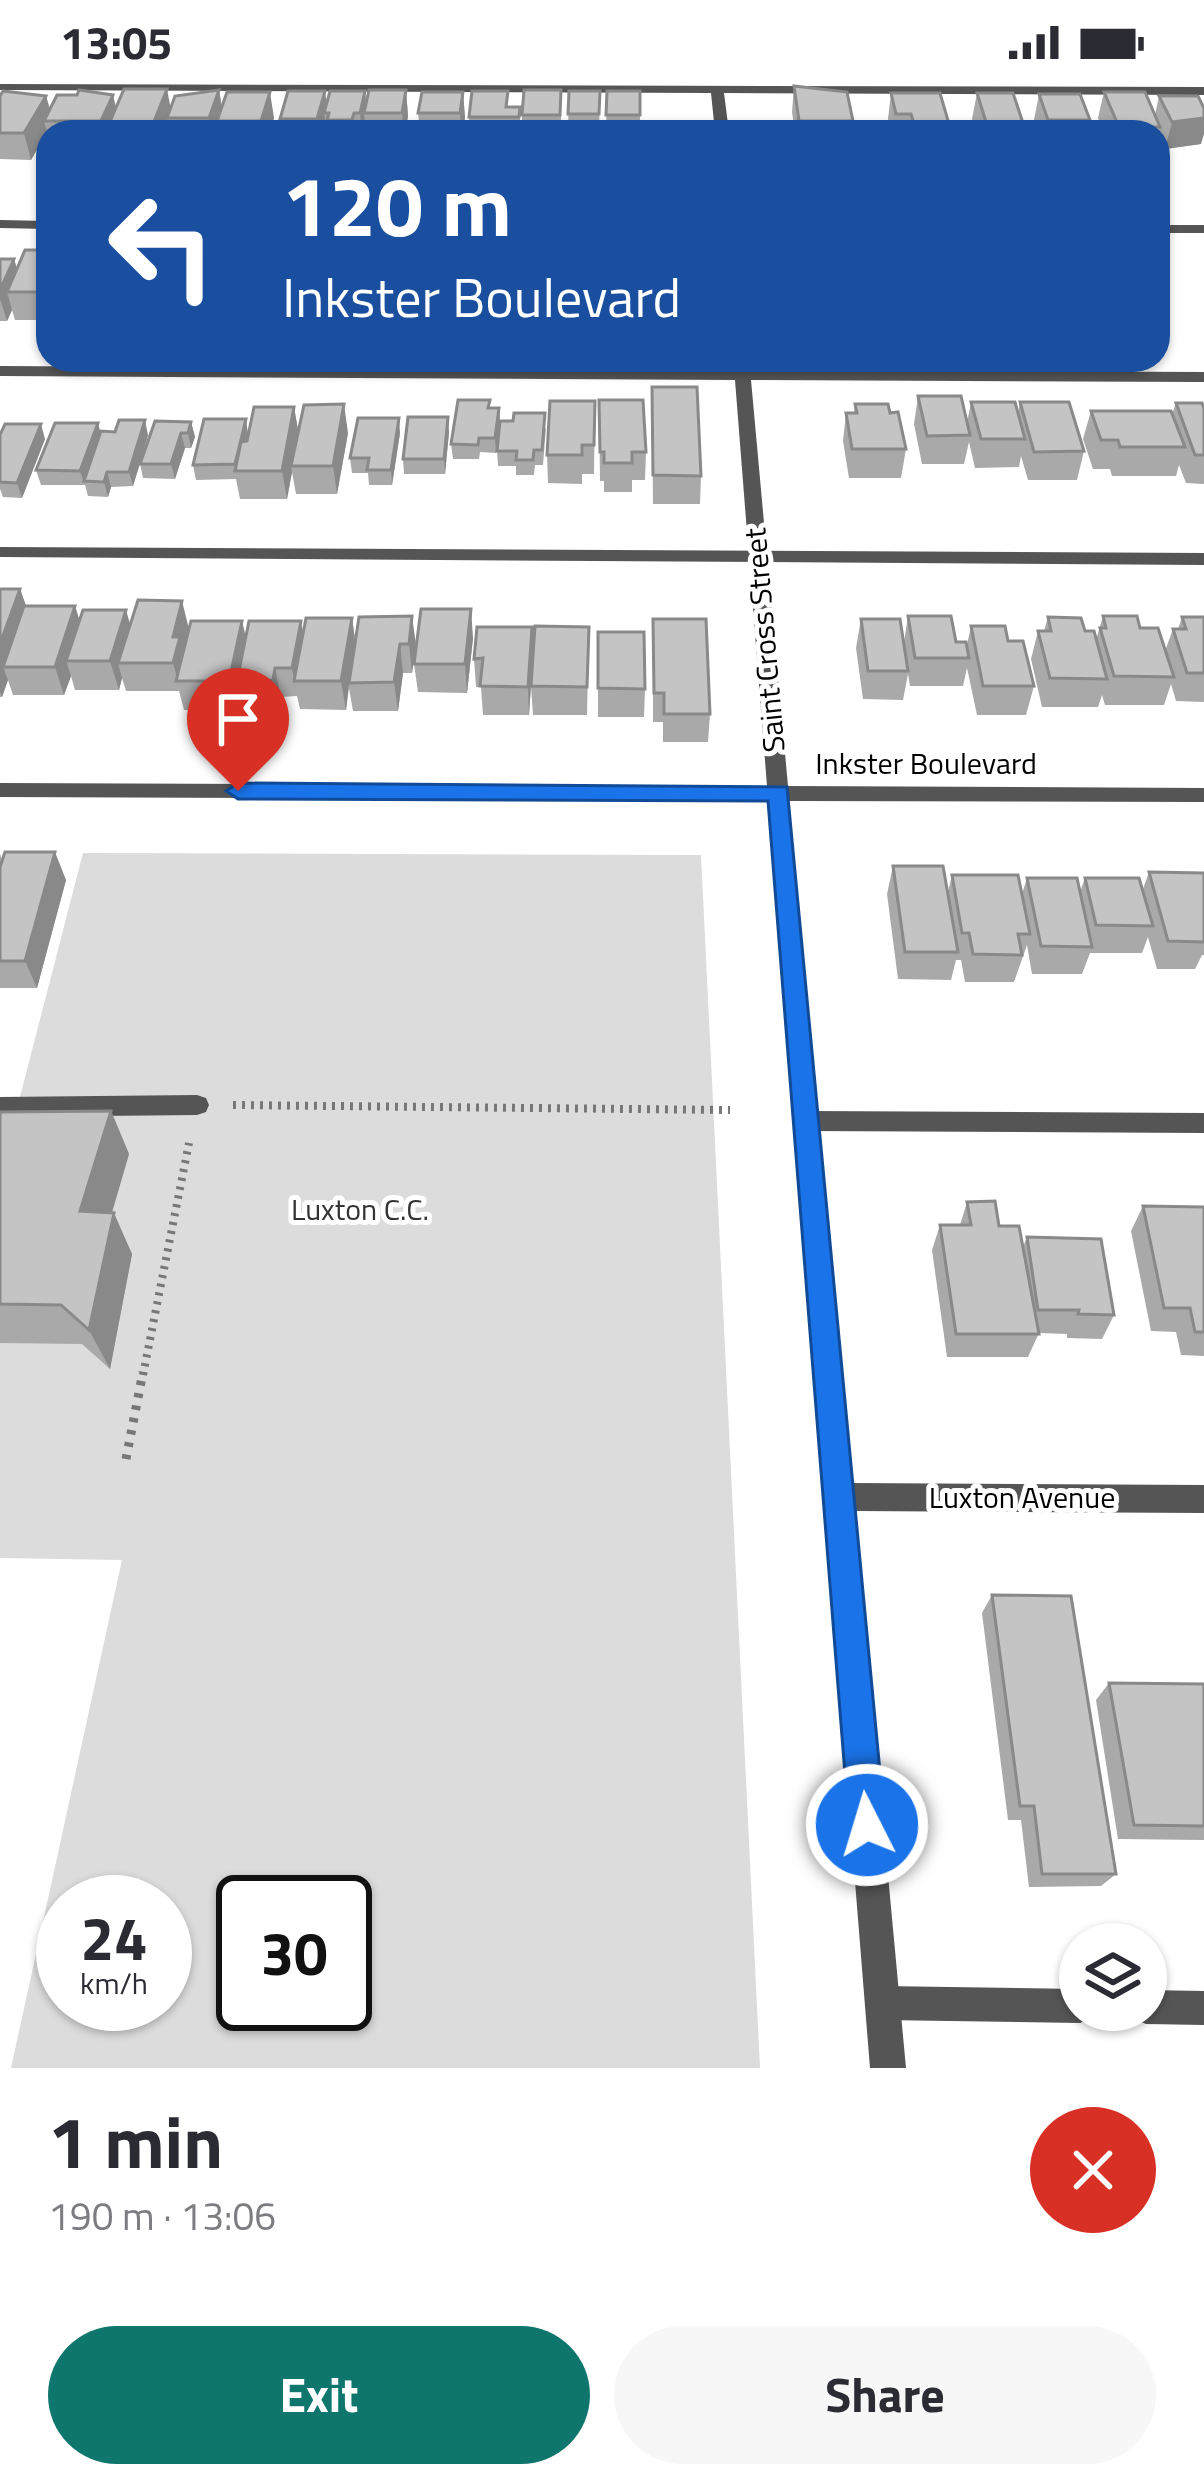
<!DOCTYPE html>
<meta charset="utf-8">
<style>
:root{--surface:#fff;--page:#f7f7f7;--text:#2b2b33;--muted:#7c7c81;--accent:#0f766e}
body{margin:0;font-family:"Titillium Web",sans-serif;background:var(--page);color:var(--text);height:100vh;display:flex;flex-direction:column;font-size:45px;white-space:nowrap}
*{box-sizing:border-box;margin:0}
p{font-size:39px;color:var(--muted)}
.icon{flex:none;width:66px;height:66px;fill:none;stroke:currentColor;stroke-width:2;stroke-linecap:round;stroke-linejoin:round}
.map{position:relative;height:1984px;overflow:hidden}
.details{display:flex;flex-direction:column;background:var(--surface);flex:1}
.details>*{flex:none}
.hud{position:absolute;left:36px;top:36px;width:1134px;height:252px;border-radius:36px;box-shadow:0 3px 9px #0004;background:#1a4fa0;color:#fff;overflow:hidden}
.tools{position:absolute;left:1059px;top:1839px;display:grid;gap:24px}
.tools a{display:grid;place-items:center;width:108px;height:108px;border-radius:50%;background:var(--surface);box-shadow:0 3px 9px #0004;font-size:60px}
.speed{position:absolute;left:36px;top:1791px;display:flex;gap:24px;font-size:60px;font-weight:700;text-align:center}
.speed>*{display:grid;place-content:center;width:156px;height:156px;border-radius:50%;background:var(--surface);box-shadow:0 3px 9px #0004;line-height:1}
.speed small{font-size:30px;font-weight:400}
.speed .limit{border:6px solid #111;border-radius:18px;background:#fff;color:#111}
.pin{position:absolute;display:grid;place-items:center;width:102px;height:102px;color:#fff;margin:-123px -51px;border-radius:50% 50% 50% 0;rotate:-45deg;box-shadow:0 0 12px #0007}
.pin .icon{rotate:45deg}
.me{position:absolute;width:132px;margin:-66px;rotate:355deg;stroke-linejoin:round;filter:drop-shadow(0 0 9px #0008)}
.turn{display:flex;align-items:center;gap:42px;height:252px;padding:0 48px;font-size:54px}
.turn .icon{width:156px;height:156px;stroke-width:2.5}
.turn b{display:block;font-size:84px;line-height:102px}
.round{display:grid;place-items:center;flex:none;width:126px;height:126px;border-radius:63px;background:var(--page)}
.overview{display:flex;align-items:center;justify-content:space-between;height:204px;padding:0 48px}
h1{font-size:72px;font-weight:700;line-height:90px}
.button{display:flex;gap:24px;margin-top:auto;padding:24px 48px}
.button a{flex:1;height:138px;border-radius:72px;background:var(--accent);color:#fff;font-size:48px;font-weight:700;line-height:138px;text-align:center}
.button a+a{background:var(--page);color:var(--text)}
.status{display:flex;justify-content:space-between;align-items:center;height:84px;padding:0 60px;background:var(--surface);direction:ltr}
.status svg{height:33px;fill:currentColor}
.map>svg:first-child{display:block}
.green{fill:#dcdcdc;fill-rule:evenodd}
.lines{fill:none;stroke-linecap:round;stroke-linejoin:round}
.path-far1{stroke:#777;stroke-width:8;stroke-dasharray:3 6;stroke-linecap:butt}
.path{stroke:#777;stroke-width:9;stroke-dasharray:4.5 8;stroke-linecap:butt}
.lane{fill:#555;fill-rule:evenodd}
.street{fill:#555;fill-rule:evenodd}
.wall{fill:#a9a9a9}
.shaded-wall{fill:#898989}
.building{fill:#c4c4c4;stroke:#898989;stroke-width:3}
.route{fill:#1a73e8;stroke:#114b97;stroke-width:3}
.labels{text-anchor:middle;stroke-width:10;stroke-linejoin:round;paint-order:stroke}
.street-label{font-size:30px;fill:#000;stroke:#fff}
.park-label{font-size:30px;fill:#333;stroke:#fff}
</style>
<div class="status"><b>13:05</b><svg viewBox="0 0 49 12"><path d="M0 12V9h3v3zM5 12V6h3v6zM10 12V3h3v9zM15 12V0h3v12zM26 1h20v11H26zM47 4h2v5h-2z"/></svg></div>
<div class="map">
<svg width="1204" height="1984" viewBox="0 0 1204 1984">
<rect width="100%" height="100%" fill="#fff"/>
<path class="green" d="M 83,769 L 701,771 L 760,1984 L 11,1984 L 122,1476 L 0,1474 L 0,1035 L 15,1032 ZM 63,1818 L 165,1818 L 165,1920 L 63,1920 ZM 243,1818 L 345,1818 L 345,1920 L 243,1920 Z"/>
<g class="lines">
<path class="path-far1" d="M 233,1021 L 730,1026
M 143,1291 L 189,1059"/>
<path class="path" d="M 126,1375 L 143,1288"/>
<path class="lane" d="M 0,136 L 48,137 L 48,145 L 0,144 Z
M 1158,141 L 1204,141 L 1204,149 L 1158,149 Z
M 0,463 L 1204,469 L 1204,481 L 0,473 Z
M 197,1011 L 206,1014 L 209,1021 L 206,1028 L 197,1031 L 0,1033 L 0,1013 Z
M 807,1027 L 1204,1029 L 1204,1049 L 807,1047 L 798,1044 L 795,1037 L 798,1030 Z
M 882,1902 L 1080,1905 L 1080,1926 L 1096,1926 L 1092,1934 L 1080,1939 L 882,1936 L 870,1931 L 865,1919 L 870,1907 Z
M 1146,1906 L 1204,1907 L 1204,1941 L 1146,1940 L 1134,1935 L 1130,1926 L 1146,1926 Z"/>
<path class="street" d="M 0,0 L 1204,3 L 1204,11 L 724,9 L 729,48 L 715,48 L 711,9 L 0,6 Z
M 733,276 L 749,276 L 750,286 L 1204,288 L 1204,298 L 751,296 L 788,702 L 1204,704 L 1204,718 L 789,717 L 852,1399 L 1204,1401 L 1204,1429 L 854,1427 L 906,1984 L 870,1984 L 768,716 L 0,713 L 0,699 L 767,702 L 735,296 L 0,292 L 0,282 L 734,286 Z"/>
</g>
<path class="wall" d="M 794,2 L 853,37 L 852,48 L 795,48 L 792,28 Z
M 219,6 L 222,23 L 274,34 L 269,48 L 219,48 L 218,46 L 218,48 L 169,48 L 168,41 L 166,48 L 48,48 L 48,52 L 47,48 L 31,76 L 0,75 L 0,12 L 46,12 L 50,25 L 113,11 L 116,24 L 171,24 Z
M 406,6 L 408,32 L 405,48 L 366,48 L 365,43 L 364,48 L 327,48 L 326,41 L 324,48 L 282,48 L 280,35 L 365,7 L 366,19 Z
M 561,6 L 561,48 L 522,48 L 522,31 Z
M 569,7 L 600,7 L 599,48 L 568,48 Z
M 607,7 L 640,7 L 640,48 L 606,48 Z
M 463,8 L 465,34 L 463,48 L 420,48 L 418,29 Z
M 1104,8 L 1155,31 L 1159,12 L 1201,60 L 1165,65 L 1158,48 L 1104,48 L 1098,34 Z
M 891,9 L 949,40 L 947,48 L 891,48 L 888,35 Z
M 977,9 L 1023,39 L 1021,48 L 976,48 L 972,35 Z
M 1039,10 L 1090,36 L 1088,48 L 1038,48 L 1034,36 Z
M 509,23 L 520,23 L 520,48 L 470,48 L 469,33 Z
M 48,168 L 48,236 L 15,236 L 12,226 L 7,237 L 0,237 L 0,175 L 14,175 L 17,185 Z
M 652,303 L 701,392 L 700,420 L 653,420 Z
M 918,312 L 967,339 L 971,318 L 1018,329 L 1020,318 L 1084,367 L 1077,396 L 1028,396 L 1021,372 L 1019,383 L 975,384 L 969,358 L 964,380 L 922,380 L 914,340 Z
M 490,316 L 490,324 L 499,324 L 500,339 L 496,369 L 480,368 L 479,375 L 453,375 L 451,360 Z
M 599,316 L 646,368 L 645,396 L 632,396 L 632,408 L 604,408 L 604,397 L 600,397 Z
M 595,317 L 594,390 L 582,390 L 582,400 L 548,399 L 547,371 Z
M 1176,319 L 1204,324 L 1204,400 L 1186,399 L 1179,381 L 1176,392 L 1112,392 L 1110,385 L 1093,385 L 1083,355 L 1091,327 L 1172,330 Z
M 855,320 L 890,329 L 906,365 L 901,394 L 849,394 L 843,357 L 846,329 L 854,329 Z
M 294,323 L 298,347 L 348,349 L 337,410 L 296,410 L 292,388 L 287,415 L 240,415 L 236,395 L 196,396 L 193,381 Z
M 191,338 L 195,353 L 191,364 L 185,364 L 175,395 L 143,394 L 140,380 L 133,402 L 111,403 L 108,413 L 88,412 L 85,401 L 41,401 L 36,386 L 100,348 L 148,351 L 140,379 Z
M 546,344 L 543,381 L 535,381 L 534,391 L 516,391 L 516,382 L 498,382 L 497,367 Z
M 0,348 L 1,350 L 45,355 L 22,414 L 3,413 L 0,405 Z
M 449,348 L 445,390 L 404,390 L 403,375 Z
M 400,349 L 392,401 L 369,401 L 368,389 L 352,389 L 350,374 Z
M 0,505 L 20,505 L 26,522 L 75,522 L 79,536 L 189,545 L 242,537 L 246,553 L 301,537 L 303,550 L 352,534 L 355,557 L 416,561 L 412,589 L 403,589 L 398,627 L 353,627 L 349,604 L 346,626 L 300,625 L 297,612 L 281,613 L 279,625 L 244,625 L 240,607 L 236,626 L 184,626 L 179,607 L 126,607 L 122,594 L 119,606 L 75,606 L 71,592 L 64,611 L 13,611 L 8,596 L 2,613 L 0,613 Z
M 908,532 L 956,558 L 967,561 L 971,542 L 1008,557 L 1034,602 L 1026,631 L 977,631 L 967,584 L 963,602 L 910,602 L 908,590 L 903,616 L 863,615 L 856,564 L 861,535 L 904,558 Z
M 1103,532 L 1140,544 L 1165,567 L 1173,545 L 1178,545 L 1182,533 L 1204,533 L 1204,618 L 1176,617 L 1171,600 L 1164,621 L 1105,621 L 1102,611 L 1098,623 L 1042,623 L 1031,575 L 1038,547 L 1044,547 L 1048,533 L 1085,547 L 1096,556 Z
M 653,535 L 710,630 L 708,658 L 663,658 L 663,638 L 653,638 Z
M 532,543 L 533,571 L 529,631 L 483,631 L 481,603 L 476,603 L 474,575 Z
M 589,543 L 587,631 L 533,631 L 531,602 Z
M 598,548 L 645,605 L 644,633 L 598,633 Z
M 473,554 L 467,609 L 418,608 L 414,580 Z
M 0,770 L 2,776 L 66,796 L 37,904 L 0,904 Z
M 893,782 L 948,808 L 952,791 L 1022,810 L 1027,794 L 1080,808 L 1085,794 L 1143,805 L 1149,788 L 1204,789 L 1204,871 L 1202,871 L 1195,885 L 1157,885 L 1148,853 L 1142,869 L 1090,869 L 1082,890 L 1032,890 L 1027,861 L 1014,898 L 965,898 L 961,876 L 956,876 L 951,896 L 898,895 L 887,810 Z
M 111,1027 L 129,1070 L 112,1129 L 132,1170 L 110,1285 L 82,1260 L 0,1259 L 0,1028 Z
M 967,1118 L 1023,1163 L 1027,1153 L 1114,1231 L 1102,1255 L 1067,1254 L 1067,1250 L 1039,1249 L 1028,1273 L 947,1273 L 932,1166 L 940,1141 L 960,1141 Z
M 1143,1122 L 1204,1123 L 1204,1272 L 1181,1271 L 1176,1248 L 1151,1247 L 1131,1147 Z
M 992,1511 L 1116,1790 L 1101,1802 L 1029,1803 L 1021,1736 L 1008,1736 L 982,1529 Z
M 1109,1599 L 1204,1600 L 1204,1756 L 1118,1755 L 1096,1616 Z"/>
<path class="shaded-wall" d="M 167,5 L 172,31 L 167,34 L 168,41 L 166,48 L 155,48 L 153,40 Z
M 219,6 L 223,32 L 217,37 L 218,48 L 211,48 L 209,34 Z
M 406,6 L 408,32 L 405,48 L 404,48 L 402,29 Z
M 325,7 L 328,29 L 324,29 L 326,41 L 324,48 L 319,48 L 317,35 Z
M 365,7 L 367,29 L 364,29 L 365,43 L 364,48 L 362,48 L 360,29 Z
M 270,8 L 274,34 L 269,48 L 262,48 L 261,37 Z
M 463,8 L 465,34 L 461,48 L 460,29 Z
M 113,11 L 119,37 L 109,40 L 111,48 L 104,48 L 101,37 Z
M 46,12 L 53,37 L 44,37 L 47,48 L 31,76 L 24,49 Z
M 1204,34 L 1204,50 L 1201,60 L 1165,65 L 1172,38 Z
M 14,175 L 22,203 L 7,208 L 12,226 L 7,237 L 0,215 L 0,206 Z
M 48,198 L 48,224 L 44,208 Z
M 344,320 L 348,349 L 337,410 L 333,382 Z
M 294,323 L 299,351 L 291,382 L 292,388 L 287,415 L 282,387 Z
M 499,324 L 500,339 L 496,369 L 495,354 Z
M 448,333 L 449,348 L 445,390 L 444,375 Z
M 399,334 L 400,349 L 392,401 L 391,386 Z
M 246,335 L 248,350 L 240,387 L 235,380 Z
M 145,336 L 148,351 L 133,402 L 129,388 Z
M 191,338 L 195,353 L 191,364 L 188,349 Z
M 98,339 L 102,354 L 84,397 L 85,401 L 80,387 Z
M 41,340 L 45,355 L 22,414 L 17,399 Z
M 181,349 L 185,364 L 175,395 L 171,380 Z
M 107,388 L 111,403 L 108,413 L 104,398 Z
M 20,505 L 30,533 L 3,583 L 8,596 L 2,613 L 0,608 L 0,560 Z
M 182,517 L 189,545 L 178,597 L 173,579 L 173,553 Z
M 75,522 L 84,550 L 66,577 L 71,592 L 64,611 L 55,583 Z
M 471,525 L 473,554 L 467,609 L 465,580 Z
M 126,526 L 134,554 L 118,579 L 122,594 L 119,606 L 110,577 Z
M 412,532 L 416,561 L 412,589 L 409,560 Z
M 352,534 L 356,562 L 349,599 L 346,626 L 341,597 Z
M 242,537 L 248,566 L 237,597 L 240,607 L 236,626 L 229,597 Z
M 301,537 L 306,566 L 294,597 L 297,613 L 292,584 Z
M 532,543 L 533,571 L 529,631 L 528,603 Z
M 400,560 L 403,589 L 398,627 L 394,598 Z
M 275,584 L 281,613 L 279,625 L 273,596 Z
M 55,768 L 66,796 L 37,904 L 25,877 Z
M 111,1027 L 129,1070 L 100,1168 L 80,1127 Z
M 114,1129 L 132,1170 L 110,1285 L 89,1246 Z"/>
<path class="building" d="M 794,2 L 847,8 L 853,37 L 799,37 Z
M 124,5 L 167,5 L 153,40 L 109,40 Z
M 79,6 L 113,11 L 101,37 L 44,37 L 57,11 L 77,11 Z
M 219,6 L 209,34 L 167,34 L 175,12 Z
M 369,6 L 406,6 L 402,29 L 364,29 Z
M 524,6 L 561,6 L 560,31 L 522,31 Z
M 3,7 L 46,12 L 24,49 L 0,49 L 0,12 Z
M 288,7 L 325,7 L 317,35 L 280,35 Z
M 330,7 L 365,7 L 360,29 L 354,29 L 352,36 L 327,36 L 329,29 L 324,29 Z
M 472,7 L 508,7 L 506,23 L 520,23 L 519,33 L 469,33 Z
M 569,7 L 600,7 L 599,30 L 568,30 Z
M 607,7 L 640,7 L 640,31 L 606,31 Z
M 227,8 L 270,8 L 261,37 L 217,37 Z
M 422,8 L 463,8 L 460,29 L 418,29 Z
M 1104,8 L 1145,8 L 1160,43 L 1119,43 Z
M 891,9 L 940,9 L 949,40 L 914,40 L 911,30 L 896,30 Z
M 977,9 L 1013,9 L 1023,39 L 986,38 Z
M 1039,10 L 1080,10 L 1090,36 L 1048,36 Z
M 1159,12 L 1198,12 L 1204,24 L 1204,34 L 1172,38 Z
M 25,166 L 48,166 L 45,175 L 48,175 L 48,198 L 44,208 L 7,208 Z
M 0,175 L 14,175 L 0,206 Z
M 652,303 L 697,303 L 701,392 L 653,391 Z
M 918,312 L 961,312 L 970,351 L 927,352 Z
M 458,316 L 490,316 L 488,324 L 499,324 L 495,354 L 479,354 L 478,361 L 451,360 Z
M 599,316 L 643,316 L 646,368 L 632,368 L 632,379 L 604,379 L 604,368 L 600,368 Z
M 550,317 L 595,317 L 594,361 L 582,361 L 582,371 L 547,371 Z
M 971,318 L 1015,318 L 1025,355 L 981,355 Z
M 1020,318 L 1069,318 L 1084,367 L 1034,368 Z
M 1176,319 L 1202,319 L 1204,324 L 1204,371 L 1195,371 Z
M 344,320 L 333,382 L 291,382 L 304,321 Z
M 855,320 L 888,320 L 890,329 L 898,328 L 906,365 L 852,365 L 846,329 L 857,329 Z
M 254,323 L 294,323 L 282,387 L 235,387 L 241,358 L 247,357 Z
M 1091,327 L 1171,327 L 1185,363 L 1120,363 L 1118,356 L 1101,356 Z
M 514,329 L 545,329 L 542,366 L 534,366 L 533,376 L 516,376 L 517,367 L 497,367 L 500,337 L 513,337 Z
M 408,333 L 448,333 L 444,375 L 403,375 Z
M 358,334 L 399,334 L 391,386 L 367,386 L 369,374 L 350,374 Z
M 204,335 L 246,335 L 235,380 L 193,381 Z
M 119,336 L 145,336 L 129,388 L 107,388 L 104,398 L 84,397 L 101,347 L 115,348 Z
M 155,337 L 191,338 L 188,349 L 181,349 L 171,380 L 140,380 Z
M 55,339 L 98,339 L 80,387 L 36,386 Z
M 5,340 L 41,340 L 17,399 L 0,398 L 0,351 Z
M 0,505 L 20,505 L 0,560 Z
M 138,516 L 182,517 L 173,553 L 180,553 L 173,579 L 118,579 Z
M 24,522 L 75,522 L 55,583 L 3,583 Z
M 421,525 L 471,525 L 465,580 L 414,580 Z
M 83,526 L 126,526 L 110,577 L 66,577 Z
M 412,532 L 409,560 L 400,560 L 394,598 L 349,599 L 359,533 Z
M 908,532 L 951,532 L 956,558 L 966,558 L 969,574 L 915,574 Z
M 1103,532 L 1137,532 L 1140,544 L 1158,544 L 1174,593 L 1114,592 L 1100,544 L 1106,544 Z
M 1048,533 L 1081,534 L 1085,547 L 1094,547 L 1107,595 L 1050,594 L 1038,547 L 1051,547 Z
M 1182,533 L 1204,533 L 1204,589 L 1187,589 L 1173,545 L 1186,545 Z
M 306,534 L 352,534 L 341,597 L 294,597 Z
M 653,535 L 706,535 L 710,630 L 664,630 L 664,609 L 654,609 Z
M 861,535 L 900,535 L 908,587 L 868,587 Z
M 191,537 L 242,537 L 229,597 L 176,597 Z
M 249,537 L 301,537 L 292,584 L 275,584 L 273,596 L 237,597 Z
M 535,542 L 589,543 L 587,603 L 531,602 Z
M 971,542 L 1005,542 L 1008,557 L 1023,557 L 1034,602 L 983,602 Z
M 477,543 L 532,543 L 528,603 L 480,602 L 483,574 L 474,575 Z
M 598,548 L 644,548 L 645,605 L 598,604 Z
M 5,768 L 55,768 L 25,877 L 0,877 L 0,783 Z
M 893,782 L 943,782 L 958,868 L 905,868 Z
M 1149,788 L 1204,789 L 1204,858 L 1168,857 Z
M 952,791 L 1018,791 L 1030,850 L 1018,850 L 1022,871 L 973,870 L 969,849 L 962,849 Z
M 1027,794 L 1077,794 L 1092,863 L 1041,862 Z
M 1085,794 L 1139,794 L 1153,842 L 1096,841 Z
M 111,1027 L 80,1127 L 114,1129 L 89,1246 L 61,1221 L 0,1220 L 0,1028 Z
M 995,1117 L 999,1142 L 1019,1142 L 1039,1250 L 956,1250 L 940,1141 L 971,1141 L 967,1118 Z
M 1143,1122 L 1204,1123 L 1204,1248 L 1195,1248 L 1190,1224 L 1164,1224 Z
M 1027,1153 L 1101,1155 L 1114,1231 L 1078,1230 L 1079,1226 L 1038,1226 Z
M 992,1511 L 1071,1512 L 1116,1790 L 1042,1790 L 1034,1722 L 1020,1722 Z
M 1109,1599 L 1204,1600 L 1204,1742 L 1134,1741 Z"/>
<path class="route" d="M 238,699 L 787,703 L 885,1741 L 880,1754 L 867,1759 L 854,1754 L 849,1741 L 768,717 L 238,715 L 226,707 Z"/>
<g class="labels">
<g class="street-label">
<text transform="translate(765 556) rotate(-95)" y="10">Saint Cross Street</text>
<text x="926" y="690">Inkster Boulevard</text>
<text x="1022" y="1424">Luxton Avenue</text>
</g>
<g class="park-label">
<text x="360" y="1136">Luxton C.C.</text>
</g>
</g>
</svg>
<div class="tools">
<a><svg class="icon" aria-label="layers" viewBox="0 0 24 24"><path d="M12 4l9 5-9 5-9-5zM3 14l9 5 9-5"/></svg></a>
</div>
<div class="speed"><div>24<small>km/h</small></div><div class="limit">30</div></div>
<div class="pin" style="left:238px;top:707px;background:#d93025"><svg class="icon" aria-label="arrive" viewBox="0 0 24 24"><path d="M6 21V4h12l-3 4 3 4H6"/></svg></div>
<svg class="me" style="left:867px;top:1741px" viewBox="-20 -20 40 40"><circle r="17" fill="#1a73e8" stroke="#fff" stroke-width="3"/><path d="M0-11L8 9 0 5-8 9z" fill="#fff"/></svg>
<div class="hud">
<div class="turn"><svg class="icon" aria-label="left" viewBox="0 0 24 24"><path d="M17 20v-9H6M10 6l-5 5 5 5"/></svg><div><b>120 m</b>Inkster Boulevard</div></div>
</div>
</div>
<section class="details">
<div class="overview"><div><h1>1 min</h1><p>190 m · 13:06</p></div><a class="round" style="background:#d93025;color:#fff"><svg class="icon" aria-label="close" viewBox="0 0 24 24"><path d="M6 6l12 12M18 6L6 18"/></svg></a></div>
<div class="button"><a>Exit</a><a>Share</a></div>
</section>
